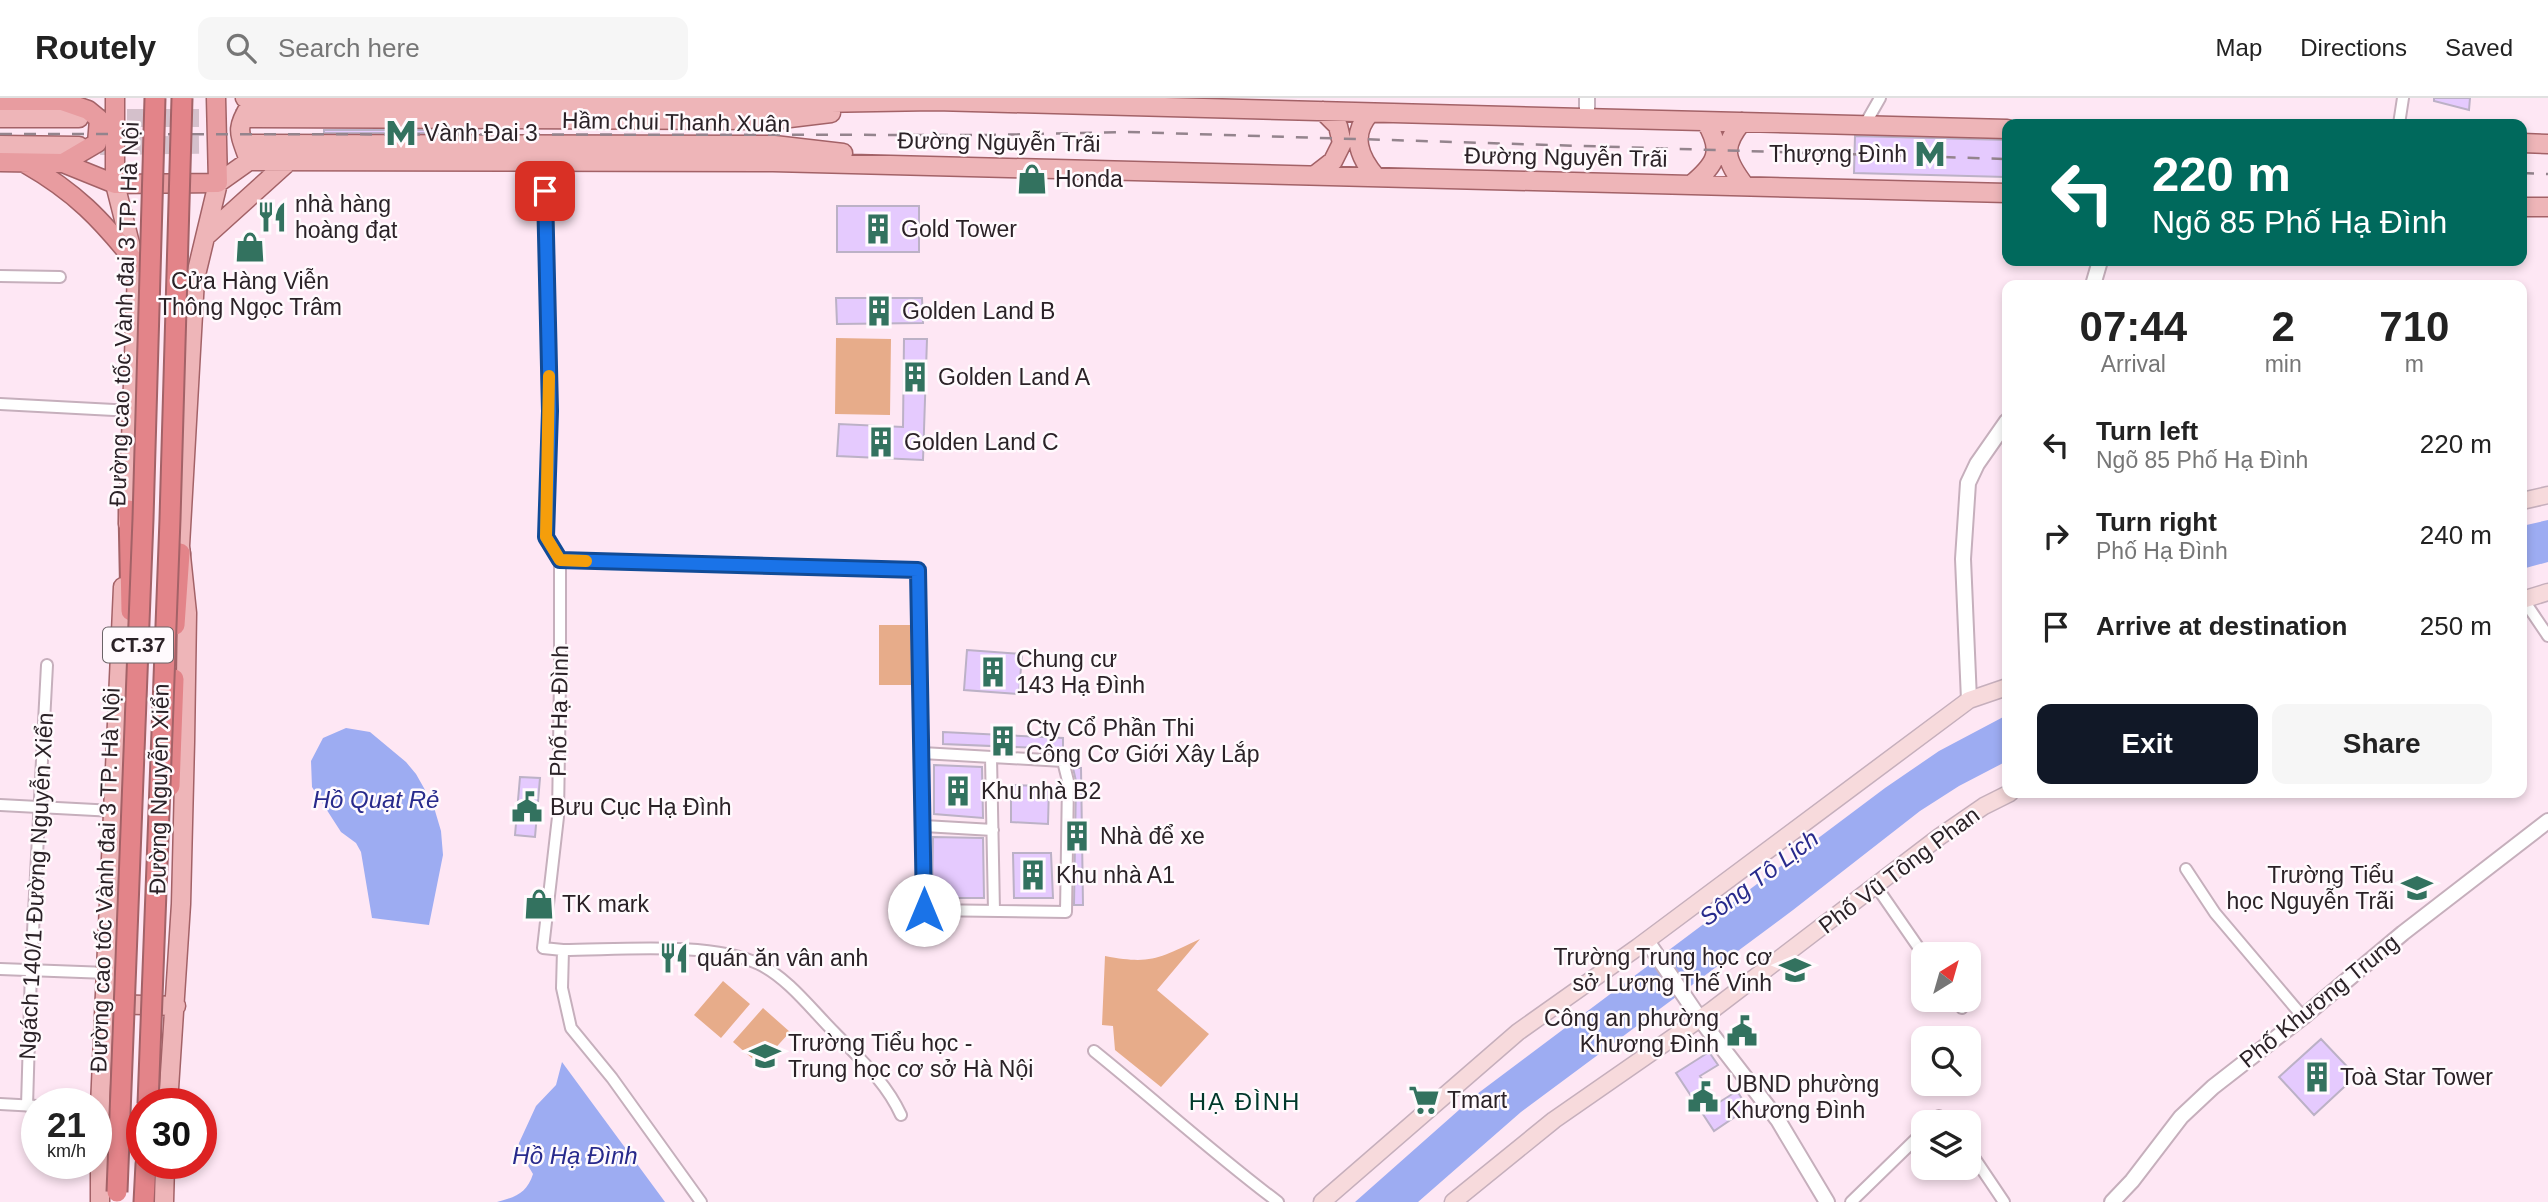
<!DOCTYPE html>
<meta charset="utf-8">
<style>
:root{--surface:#fff;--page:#f6f6f6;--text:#222;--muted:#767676;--line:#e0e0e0;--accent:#111827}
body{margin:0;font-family:Arial,sans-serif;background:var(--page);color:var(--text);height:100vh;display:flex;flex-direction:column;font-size:26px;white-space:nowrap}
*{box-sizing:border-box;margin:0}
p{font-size:23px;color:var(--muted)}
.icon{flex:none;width:38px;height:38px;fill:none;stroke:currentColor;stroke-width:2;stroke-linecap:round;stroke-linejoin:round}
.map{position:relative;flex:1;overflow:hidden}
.panel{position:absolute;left:2002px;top:182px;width:525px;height:518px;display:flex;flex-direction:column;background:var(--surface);border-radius:14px;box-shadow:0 4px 10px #0003}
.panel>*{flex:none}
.banner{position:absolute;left:2002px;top:21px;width:525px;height:147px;border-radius:14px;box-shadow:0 4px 10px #0003;background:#00695c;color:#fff;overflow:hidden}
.needle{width:46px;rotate:37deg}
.fabs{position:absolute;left:1911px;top:844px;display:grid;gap:14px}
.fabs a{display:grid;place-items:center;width:70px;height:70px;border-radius:14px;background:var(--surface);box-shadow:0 4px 10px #0003;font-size:35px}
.speed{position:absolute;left:21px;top:990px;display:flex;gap:14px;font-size:35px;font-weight:700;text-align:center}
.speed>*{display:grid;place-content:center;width:91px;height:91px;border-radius:50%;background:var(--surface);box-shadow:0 4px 10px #0003;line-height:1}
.speed small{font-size:18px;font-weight:400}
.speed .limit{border:10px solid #d22;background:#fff;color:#111}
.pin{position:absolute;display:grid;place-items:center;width:60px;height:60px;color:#fff;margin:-30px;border-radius:14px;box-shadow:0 4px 10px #0006}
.me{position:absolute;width:77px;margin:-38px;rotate:0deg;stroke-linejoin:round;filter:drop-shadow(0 0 5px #0008)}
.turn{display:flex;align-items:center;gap:24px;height:147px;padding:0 35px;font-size:32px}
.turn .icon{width:91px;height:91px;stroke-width:2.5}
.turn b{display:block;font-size:49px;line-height:60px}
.eta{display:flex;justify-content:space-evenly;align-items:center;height:119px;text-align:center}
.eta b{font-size:42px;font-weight:600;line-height:49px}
.cta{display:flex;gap:14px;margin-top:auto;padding:14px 35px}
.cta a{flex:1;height:80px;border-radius:14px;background:var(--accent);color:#fff;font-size:28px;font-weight:600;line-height:80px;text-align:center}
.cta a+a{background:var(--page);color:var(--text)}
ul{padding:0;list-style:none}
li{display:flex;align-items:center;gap:21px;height:91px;padding:0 35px}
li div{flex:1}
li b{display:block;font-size:26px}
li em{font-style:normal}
header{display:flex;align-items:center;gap:42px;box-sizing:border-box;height:98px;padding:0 35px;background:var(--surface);border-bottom:2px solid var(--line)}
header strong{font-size:33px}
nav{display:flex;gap:38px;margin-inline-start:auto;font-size:24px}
.search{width:490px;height:63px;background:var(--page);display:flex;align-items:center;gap:18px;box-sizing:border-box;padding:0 24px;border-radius:14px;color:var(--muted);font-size:26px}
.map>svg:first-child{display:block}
.green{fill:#e7ac8a}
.water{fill:#9dacf2}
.building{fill:#e5cafe;stroke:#bcb1c6;stroke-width:2}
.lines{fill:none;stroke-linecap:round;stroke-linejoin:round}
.primary-tunnel{stroke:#d4c0cb;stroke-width:18;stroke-dasharray:18 9;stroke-linecap:butt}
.minor-casing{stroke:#c6afbc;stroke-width:14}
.tertiary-casing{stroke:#c6afbc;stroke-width:18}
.secondary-casing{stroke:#c6afbc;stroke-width:19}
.primary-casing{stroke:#a36267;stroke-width:21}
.trunk-casing{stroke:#a36267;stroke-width:21}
.motorway-casing{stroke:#a36267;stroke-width:23}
.minor{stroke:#fff;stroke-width:10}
.tertiary{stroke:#fff;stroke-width:14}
.secondary{stroke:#f7dadc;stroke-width:16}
.primary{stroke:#eeb5b8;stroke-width:18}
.trunk{stroke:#e89ca0;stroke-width:18}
.motorway{stroke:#e38489;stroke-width:19}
.rail{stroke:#94848d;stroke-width:2.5;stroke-dasharray:12 12;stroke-linecap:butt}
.motorway-bridge-casing{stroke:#a36267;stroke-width:23;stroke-linecap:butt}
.motorway-bridge{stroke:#e38489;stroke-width:19}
.route-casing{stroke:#114b97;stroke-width:18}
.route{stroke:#1a73e8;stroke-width:12}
.slow{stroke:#f59e0b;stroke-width:12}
.labels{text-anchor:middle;stroke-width:5;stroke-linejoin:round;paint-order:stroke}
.shield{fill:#fffafd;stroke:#6b6367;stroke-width:2}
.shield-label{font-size:21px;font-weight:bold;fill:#2b2227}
.street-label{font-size:23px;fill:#2b2227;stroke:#fffafd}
.poi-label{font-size:23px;fill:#2b2227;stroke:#fffafd;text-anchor:start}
.water-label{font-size:24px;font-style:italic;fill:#282a8c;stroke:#fffafd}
.neighbourhood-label{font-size:24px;letter-spacing:2px;fill:#00382b;stroke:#fffafd}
</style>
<header>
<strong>Routely</strong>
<div class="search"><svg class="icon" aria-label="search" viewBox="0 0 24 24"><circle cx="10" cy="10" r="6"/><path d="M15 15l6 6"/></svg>Search here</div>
<nav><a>Map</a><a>Directions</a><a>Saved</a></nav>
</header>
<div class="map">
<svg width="2548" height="1104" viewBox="0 0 2548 1104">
<rect width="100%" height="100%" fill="#fee7f4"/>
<path class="green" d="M 836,240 L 891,241 L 890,317 L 835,316 Z
M 879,527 L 911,527 L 911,587 L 879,587 Z
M 1200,841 L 1157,892 L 1209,936 L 1161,989 L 1115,952 L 1113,928 L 1102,927 L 1105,858 C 1152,867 1159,860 1200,841 Z
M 723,883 L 750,906 L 721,940 L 694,917 Z
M 763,910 L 790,934 L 760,967 L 733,944 Z"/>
<path class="water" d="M 2548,422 L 2548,464 L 2522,471 L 2522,428 Z
M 2007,617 L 2007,663 L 1959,688 L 1920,713 L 1793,812 L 1521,1014 L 1418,1104 L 1355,1104 L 1477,996 L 1885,690 L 1939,653 Z
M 346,630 L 370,634 L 406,664 L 416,676 L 433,706 L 441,733 L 443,757 L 429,827 L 372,820 L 361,754 L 356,745 L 341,734 L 312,689 L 311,663 L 323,640 Z
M 562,964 L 665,1104 L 497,1104 C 516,1099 527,1095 533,1076 L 518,1051 L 519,1045 L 536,1008 L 556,987 Z"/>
<path class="building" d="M 2434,0 L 2470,0 L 2469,12 L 2434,3 Z
M 324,32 L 478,32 L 478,35 L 324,35 Z
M 1855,38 L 2007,42 L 2006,79 L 1854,75 Z
M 837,108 L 919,108 L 919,154 L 837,154 Z
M 836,200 L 922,200 L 923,225 L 837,226 Z
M 904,241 L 927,241 L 923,362 L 837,358 L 839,326 L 903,329 Z
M 967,552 L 1022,556 L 1019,596 L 964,592 Z
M 943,634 L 1063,640 L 1063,651 L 943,646 Z
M 934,667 L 982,669 L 983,720 L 934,716 Z
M 1073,670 L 1081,670 L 1083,807 L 1074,807 L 1076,683 Z
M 520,679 L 540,680 L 535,739 L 515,737 Z
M 1011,687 L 1049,688 L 1048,726 L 1011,724 Z
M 933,739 L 983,740 L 984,800 L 932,800 Z
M 1013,755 L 1051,755 L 1053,800 L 1014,800 Z
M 2321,941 L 2356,978 L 2314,1017 L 2279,979 Z
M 1709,954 L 1718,967 L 1700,978 L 1718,1005 L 1737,993 L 1748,1010 L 1714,1033 L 1676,975 Z"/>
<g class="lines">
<path class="primary-tunnel" d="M 100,20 L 251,20
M 100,48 L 250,46"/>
<g class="minor-casing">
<path id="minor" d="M 2399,26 L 2403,0
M 1864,28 L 1880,0
M 543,63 L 550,313 L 546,439 L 560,462 L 560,579 L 558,719 L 543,850 L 563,852 L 562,890 L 571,930 L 612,980 L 701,1104
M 0,178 L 60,179
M 0,306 L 133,313
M 560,462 L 918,472 L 924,812 L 1066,814 L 1068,683 L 1063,663 L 922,655
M 2523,501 L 2548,538
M 991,659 L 994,813
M 0,707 L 114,713
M 924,728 L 993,732
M 2186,771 L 2215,815 L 2303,919
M 1876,788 L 1923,856
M 563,852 C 617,852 711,843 759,866 C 788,880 812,912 834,934 C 859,960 886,984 901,1017
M 0,871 L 108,875
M 1956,901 L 1962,910
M 1094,953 C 1156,1003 1214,1056 1278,1104
M 0,1006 L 37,1008
M 27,1008 L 31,872 L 47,567
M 1934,1024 L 1939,1018 L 1944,1024
M 1969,1052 L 2004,1104
M 1851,1104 L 1923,1034"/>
</g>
<g class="tertiary-casing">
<path id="tertiary" d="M 1587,0 L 1587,20
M 2093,187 L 2100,163
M 1969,602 L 1963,461 L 1968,385 L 1977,366 L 2007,323
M 1647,843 L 1700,921 L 1778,1022 L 1827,1104
M 2112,1104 L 2132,1083 L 2181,1019 L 2213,989 L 2303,919 L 2403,835 L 2548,723"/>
</g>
<g class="secondary-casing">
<path id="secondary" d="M 2522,403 L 2548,397
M 2522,502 L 2548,494
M 1322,1104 L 1518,934 L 1638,849 L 1969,602 L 2007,589
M 1453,1104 L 1554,1022 L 1711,913 L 1939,739 L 1984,708 L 2010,695"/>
</g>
<g class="primary-casing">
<path id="primary" d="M 245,0 L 251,3 L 816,5 L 935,3 L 2007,31
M 1370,15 C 1350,37 1359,59 1376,79
M 0,20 L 79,20
M 251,20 L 773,22 L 831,15
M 1742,24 C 1720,50 1726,63 1745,88
M 2522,45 L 2548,46
M 250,46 L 774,47 L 843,55
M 0,47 L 79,48
M 248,60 C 239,34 235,31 251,6
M 1315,77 L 1333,63 L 1342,45 L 1338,28 L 1323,13
M 115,86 L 137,173 L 128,426
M 1691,87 C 1716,66 1724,54 1706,24
M 2522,109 L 2548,109
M 206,138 L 289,63
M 110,906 L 176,908
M 168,1006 L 181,806 L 185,644 L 187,515 L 180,448 L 195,181 L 218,85 L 249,63 L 773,64 L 2007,95
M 100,1104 L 100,1008 L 123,489
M 164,1104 L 165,1066"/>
</g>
<g class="trunk-casing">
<path id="trunk" d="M 115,0 L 115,86
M 0,3 L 62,3 L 72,0
M 62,3 L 88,12 L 99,21 L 97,45 L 63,65
M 0,64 L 63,65 L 115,86 L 218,85 L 216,0
M 26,66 C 75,94 101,121 136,165"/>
</g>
<g class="motorway-casing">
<path id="motorway" d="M 129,412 L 131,513
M 175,527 L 180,455
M 170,688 L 174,581
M 144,1104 L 146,1066"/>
</g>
<use href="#minor" class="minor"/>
<use href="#tertiary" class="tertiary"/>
<use href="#secondary" class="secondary"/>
<use href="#primary" class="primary"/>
<use href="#trunk" class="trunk"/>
<use href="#motorway" class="motorway"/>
<path class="rail" d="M 0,36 L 990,37 L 1128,34 L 2007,61
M 2522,75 L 2548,76"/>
<g class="motorway-bridge-casing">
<path id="motorway-bridge" d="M 148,1006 L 170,421 L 182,0
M 117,1094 L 143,421 L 155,0"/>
</g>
<use href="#motorway-bridge" class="motorway-bridge"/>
</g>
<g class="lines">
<g class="route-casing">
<path id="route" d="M 545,93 L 550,313 L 546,439 L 560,462 L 918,472 L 924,812"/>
</g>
<use href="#route" class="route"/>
<path class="slow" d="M 549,278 L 546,439 L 560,462 L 586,463"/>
</g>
<defs>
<g id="metro-bare" transform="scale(2.415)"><path d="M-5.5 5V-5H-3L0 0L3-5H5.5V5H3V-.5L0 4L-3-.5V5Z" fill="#33725f" stroke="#fffafd" stroke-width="2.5" paint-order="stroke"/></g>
<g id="shop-bare" transform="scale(2.415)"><path d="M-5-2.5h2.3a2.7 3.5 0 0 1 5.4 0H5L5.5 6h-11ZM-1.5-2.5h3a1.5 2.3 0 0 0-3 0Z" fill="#33725f" stroke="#fffafd" stroke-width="2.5" paint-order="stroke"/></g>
<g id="restaurant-bare" transform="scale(2.415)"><path d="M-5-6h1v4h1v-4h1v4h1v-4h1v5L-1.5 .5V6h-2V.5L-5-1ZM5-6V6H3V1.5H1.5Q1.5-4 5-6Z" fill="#33725f" stroke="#fffafd" stroke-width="2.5" paint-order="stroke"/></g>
<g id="building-bare" transform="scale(2.415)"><path d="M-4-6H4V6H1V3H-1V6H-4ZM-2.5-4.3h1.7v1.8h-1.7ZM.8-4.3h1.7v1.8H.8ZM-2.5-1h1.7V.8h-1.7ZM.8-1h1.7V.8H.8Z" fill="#33725f" stroke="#fffafd" stroke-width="2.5" paint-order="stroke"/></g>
<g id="civic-bare" transform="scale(2.415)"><path d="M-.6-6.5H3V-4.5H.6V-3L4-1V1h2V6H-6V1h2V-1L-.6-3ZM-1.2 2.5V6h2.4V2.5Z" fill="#33725f" stroke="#fffafd" stroke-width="2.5" paint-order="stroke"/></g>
<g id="school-bare" transform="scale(2.415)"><path d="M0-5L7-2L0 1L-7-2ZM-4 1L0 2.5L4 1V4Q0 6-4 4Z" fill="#33725f" stroke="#fffafd" stroke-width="2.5" paint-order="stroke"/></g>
<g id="supermarket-bare" transform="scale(2.415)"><path d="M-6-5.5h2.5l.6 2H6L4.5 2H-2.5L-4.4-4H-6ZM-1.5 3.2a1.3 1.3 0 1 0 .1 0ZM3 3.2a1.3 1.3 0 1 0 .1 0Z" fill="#33725f" stroke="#fffafd" stroke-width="2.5" paint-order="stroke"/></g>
</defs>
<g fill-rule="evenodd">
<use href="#metro-bare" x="401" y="35"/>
<use href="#metro-bare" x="1930" y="56"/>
<use href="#shop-bare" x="1032" y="81"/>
<use href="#restaurant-bare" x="272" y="119"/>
<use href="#building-bare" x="878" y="131"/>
<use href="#shop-bare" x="250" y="149"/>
<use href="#building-bare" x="879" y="213"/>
<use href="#building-bare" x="915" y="279"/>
<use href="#building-bare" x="881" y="344"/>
<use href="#building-bare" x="993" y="574"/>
<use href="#building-bare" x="1003" y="643"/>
<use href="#building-bare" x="958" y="693"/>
<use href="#civic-bare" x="527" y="709"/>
<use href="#building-bare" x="1077" y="738"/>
<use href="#building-bare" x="1033" y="777"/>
<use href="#school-bare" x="2417" y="790"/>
<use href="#shop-bare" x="539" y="806"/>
<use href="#restaurant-bare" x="674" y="860"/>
<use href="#school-bare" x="1795" y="872"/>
<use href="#civic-bare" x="1742" y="933"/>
<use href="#school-bare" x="765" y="958"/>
<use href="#building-bare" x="2317" y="979"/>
<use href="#civic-bare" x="1703" y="999"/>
<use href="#supermarket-bare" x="1424" y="1002"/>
</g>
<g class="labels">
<rect class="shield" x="103" y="529.5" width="70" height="35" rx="5"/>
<g class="shield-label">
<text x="138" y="554">CT.37</text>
</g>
<g class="street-label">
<text transform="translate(676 24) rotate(1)" y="8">Hầm chui Thanh Xuân</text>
<text transform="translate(999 44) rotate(1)" y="8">Đường Nguyễn Trãi</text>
<text transform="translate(1566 59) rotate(1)" y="8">Đường Nguyễn Trãi</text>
<text transform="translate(124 216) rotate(-88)" y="8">Đường cao tốc Vành đai 3 TP. Hà Nội</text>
<text transform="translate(559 613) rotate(-89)" y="8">Phố Hạ Đình</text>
<text transform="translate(159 691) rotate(-89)" y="8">Đường Nguyễn Xiển</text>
<text transform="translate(1899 772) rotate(-37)" y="8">Phố Vũ Tông Phan</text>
<text transform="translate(105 782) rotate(-88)" y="8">Đường cao tốc Vành đai 3 TP. Hà Nội</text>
<text transform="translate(36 788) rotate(-87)" y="8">Ngách 140/1 Đường Nguyễn Xiển</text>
<text transform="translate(2319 903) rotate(-39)" y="8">Phố Khương Trung</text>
</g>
<g class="poi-label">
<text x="424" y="43">Vành Đai 3</text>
<text x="1907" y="64" text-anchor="end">Thượng Đình</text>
<text x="1055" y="89">Honda</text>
<text x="295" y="114">nhà hàng<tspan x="295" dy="26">hoàng đạt</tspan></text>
<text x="901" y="139">Gold Tower</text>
<text x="250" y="191" text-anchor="middle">Cửa Hàng Viễn<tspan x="250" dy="26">Thông Ngọc Trâm</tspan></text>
<text x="902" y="221">Golden Land B</text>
<text x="938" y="287">Golden Land A</text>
<text x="904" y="352">Golden Land C</text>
<text x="1016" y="569">Chung cư<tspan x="1016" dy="26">143 Hạ Đình</tspan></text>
<text x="1026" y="638">Cty Cổ Phần Thi<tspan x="1026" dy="26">Công Cơ Giới Xây Lắp</tspan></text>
<text x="981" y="701">Khu nhà B2</text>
<text x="550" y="717">Bưu Cục Hạ Đình</text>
<text x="1100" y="746">Nhà để xe</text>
<text x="1056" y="785">Khu nhà A1</text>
<text x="2394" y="785" text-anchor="end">Trường Tiểu<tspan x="2394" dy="26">học Nguyễn Trãi</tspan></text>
<text x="562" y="814">TK mark</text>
<text x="1772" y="867" text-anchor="end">Trường Trung học cơ<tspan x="1772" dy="26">sở Lương Thế Vinh</tspan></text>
<text x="697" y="868">quán ăn vân anh</text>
<text x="1719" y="928" text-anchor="end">Công an phường<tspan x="1719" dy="26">Khương Đình</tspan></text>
<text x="788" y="953">Trường Tiểu học -<tspan x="788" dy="26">Trung học cơ sở Hà Nội</tspan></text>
<text x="2340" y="987">Toà Star Tower</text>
<text x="1726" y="994">UBND phường<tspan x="1726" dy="26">Khương Đình</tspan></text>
<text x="1447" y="1010">Tmart</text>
</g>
<g class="water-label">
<text x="376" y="710">Hồ Quạt Rẻ</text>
<text transform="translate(1759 780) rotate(-37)" y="8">Sông Tô Lịch</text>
<text x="575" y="1066">Hồ Hạ Đình</text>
</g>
<g class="neighbourhood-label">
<text x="1245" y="1012">HẠ ĐÌNH</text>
</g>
</g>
</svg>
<div class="fabs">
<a><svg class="needle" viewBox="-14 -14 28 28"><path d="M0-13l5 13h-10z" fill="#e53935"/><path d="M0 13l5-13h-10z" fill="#767676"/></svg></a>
<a><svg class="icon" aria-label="search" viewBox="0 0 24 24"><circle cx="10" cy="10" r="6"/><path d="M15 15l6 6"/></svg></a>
<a><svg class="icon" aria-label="layers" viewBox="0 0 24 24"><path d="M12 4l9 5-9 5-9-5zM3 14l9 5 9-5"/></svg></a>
</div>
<div class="speed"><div>21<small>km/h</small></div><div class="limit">30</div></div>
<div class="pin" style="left:545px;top:93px;background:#d93025"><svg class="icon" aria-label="arrive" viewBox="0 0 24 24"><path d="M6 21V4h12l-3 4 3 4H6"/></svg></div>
<svg class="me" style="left:924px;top:812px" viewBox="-20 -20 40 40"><circle r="19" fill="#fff"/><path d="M0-13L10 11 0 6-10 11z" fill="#1a73e8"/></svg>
<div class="banner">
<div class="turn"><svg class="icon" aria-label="left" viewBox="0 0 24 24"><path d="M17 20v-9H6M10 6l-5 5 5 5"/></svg><div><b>220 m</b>Ngõ 85 Phố Hạ Đình</div></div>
</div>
<section class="panel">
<div class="eta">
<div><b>07:44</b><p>Arrival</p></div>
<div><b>2</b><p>min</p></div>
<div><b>710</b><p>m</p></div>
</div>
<ul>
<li><svg class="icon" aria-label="left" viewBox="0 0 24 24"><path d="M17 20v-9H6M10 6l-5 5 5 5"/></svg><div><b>Turn left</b><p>Ngõ 85 Phố Hạ Đình</p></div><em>220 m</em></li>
<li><svg class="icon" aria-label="right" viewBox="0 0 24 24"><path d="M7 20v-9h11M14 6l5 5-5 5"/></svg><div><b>Turn right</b><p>Phố Hạ Đình</p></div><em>240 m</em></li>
<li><svg class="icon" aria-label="arrive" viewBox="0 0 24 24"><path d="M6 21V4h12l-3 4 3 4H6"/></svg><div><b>Arrive at destination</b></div><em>250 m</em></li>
</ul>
<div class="cta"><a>Exit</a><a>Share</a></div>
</section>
</div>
